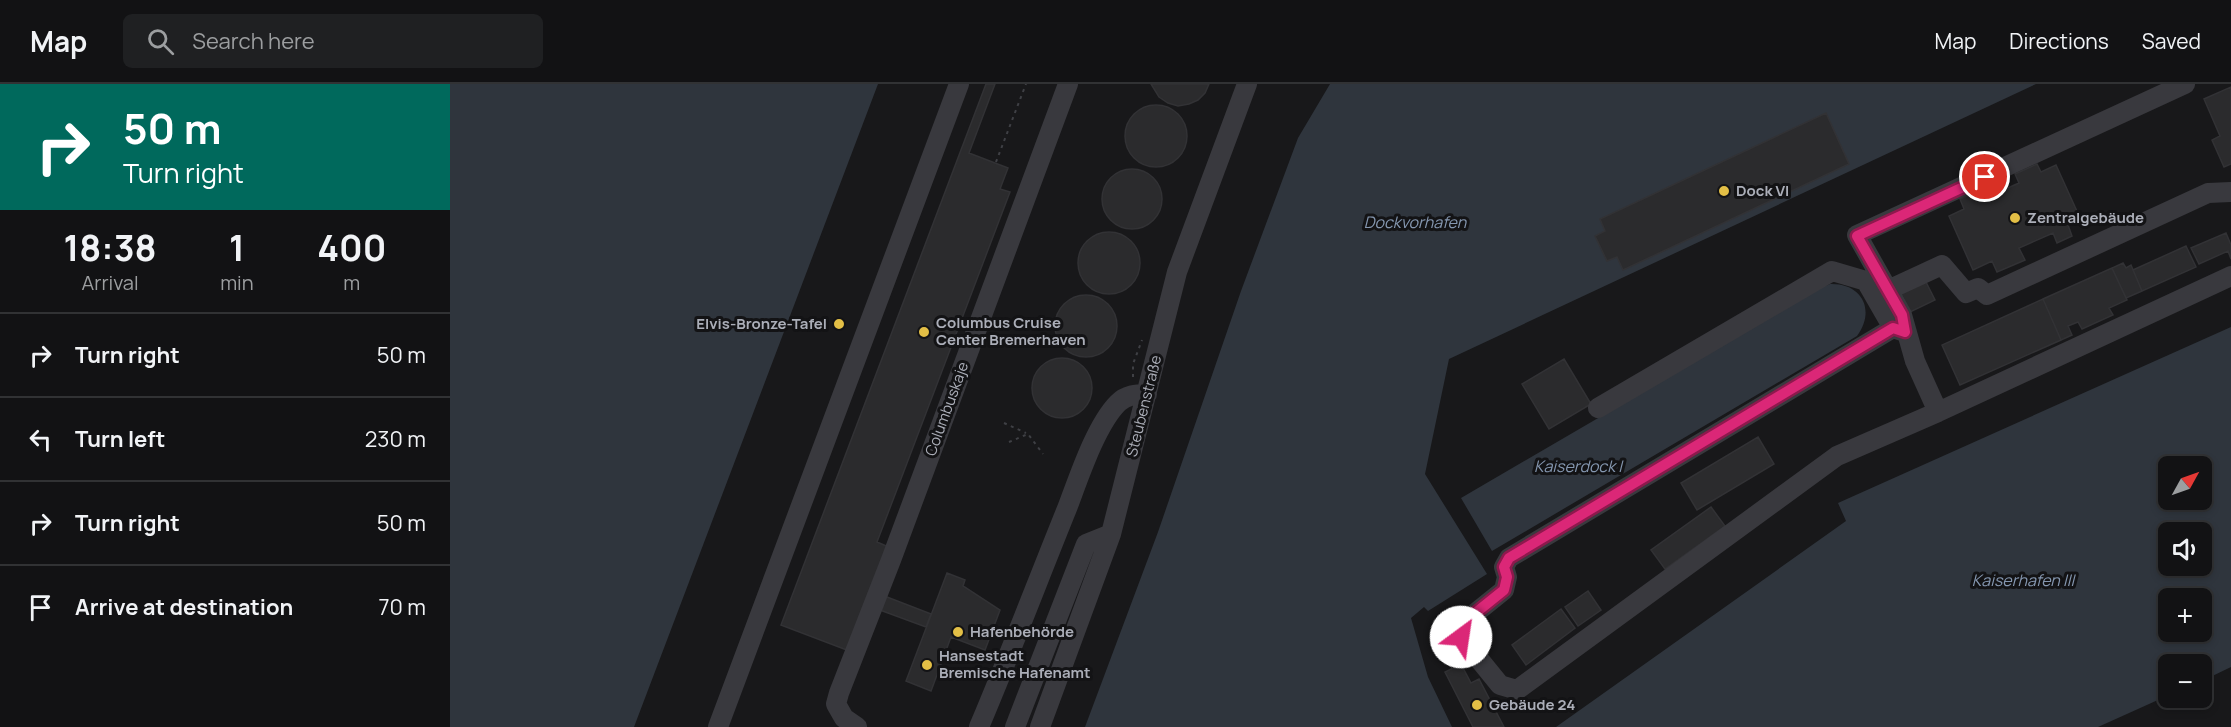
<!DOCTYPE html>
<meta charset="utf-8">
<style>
:root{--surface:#121214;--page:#1f2022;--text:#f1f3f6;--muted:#9c9ea0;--line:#313234}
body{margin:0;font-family:Manrope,sans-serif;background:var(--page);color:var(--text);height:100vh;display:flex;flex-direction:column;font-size:22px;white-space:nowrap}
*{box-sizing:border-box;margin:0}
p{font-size:20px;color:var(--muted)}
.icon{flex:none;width:33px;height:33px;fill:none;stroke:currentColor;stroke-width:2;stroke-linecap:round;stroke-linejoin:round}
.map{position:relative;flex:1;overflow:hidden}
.details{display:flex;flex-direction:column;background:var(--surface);width:450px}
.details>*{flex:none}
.hud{background:#00695c;color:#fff;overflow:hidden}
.needle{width:39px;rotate:50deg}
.fabs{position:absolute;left:1708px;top:372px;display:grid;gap:12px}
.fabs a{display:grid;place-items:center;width:54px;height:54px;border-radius:9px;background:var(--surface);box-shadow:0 3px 9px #0003,0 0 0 2px var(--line);font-size:30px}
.pin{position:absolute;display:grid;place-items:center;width:51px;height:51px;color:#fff;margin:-26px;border:3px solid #fff;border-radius:50%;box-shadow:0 2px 6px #0007}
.me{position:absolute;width:66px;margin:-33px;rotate:31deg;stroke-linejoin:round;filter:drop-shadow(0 0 4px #0008)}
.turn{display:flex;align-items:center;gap:21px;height:126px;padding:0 24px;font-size:27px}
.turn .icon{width:78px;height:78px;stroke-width:2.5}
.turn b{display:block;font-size:42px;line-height:51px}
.eta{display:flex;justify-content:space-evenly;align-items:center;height:102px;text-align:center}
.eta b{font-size:36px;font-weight:700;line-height:42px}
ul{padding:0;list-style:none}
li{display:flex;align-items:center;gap:18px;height:84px;padding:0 24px;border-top:2px solid var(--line)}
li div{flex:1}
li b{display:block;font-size:22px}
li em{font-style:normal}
header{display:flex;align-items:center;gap:36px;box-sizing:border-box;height:84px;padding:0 30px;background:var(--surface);border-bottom:2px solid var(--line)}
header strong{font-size:28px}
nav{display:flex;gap:33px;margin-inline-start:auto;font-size:21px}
.search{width:420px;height:54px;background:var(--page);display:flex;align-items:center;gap:15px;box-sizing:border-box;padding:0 21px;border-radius:9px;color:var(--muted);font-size:22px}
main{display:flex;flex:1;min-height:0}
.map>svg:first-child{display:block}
.water{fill:#2f353d;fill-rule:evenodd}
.building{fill:#2b2b2d;stroke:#323235;stroke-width:1.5}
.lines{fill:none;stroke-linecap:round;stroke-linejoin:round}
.path{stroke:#3f4045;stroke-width:2;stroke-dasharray:3 4.5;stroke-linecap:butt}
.minor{stroke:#39393e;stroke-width:20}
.route-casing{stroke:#8e194d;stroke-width:15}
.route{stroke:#db2777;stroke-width:10}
.poi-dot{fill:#e3bf46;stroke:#131315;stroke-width:2}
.labels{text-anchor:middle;stroke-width:6;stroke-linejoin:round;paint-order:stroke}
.poi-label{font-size:15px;font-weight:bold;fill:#abaeb8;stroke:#131315;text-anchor:start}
.street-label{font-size:15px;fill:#abaeb8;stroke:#131315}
.water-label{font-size:16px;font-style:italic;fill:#8597b0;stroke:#131315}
</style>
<header>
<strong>Map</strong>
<div class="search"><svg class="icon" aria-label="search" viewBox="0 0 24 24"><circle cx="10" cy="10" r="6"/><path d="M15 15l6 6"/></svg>Search here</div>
<nav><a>Map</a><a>Directions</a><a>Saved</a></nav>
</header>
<main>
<section class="details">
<div class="hud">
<div class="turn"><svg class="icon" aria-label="right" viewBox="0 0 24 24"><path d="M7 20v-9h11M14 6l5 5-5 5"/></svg><div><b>50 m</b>Turn right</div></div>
</div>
<div class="eta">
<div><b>18:38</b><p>Arrival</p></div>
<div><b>1</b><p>min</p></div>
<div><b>400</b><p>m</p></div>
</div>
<ul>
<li><svg class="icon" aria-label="right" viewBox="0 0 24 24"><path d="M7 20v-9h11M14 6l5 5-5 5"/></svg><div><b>Turn right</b></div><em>50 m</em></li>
<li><svg class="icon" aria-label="left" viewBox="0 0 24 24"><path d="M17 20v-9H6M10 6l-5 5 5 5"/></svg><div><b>Turn left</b></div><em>230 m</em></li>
<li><svg class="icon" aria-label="right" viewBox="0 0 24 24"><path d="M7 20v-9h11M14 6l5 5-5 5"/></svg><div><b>Turn right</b></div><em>50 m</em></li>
<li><svg class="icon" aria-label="arrive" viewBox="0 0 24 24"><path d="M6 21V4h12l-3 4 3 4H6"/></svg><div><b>Arrive at destination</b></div><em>70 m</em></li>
</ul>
</section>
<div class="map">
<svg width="1781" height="643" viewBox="0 0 1781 643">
<rect width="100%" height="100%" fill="#18181a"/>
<path class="water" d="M 0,0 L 428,0 L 184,643 L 0,643 Z
M 880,0 L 1586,0 L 999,275 L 975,390 L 1037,490 L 978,527 L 974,523 L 961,534 L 978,593 L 1002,643 L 635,643 L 708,448 L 791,207 L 848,54 Z
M 1380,200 C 1412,199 1426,226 1407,252 L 1042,467 L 1011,414 L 1371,204 Z
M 1781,243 L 1781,583 L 1752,597 L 1752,580 L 1719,580 L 1719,611 L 1648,643 L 1106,643 L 1396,437 L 1388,419 ZM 1752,382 L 1752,416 L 1719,416 L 1719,382 ZM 1752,448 L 1752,482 L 1719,482 L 1719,448 ZM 1719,514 L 1752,514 L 1752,548 L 1719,548 Z"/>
<path class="building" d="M 536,0 L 545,0 L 519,69 L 558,84 L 550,105 L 560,108 L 427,458 L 441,464 L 402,568 L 331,541 Z
M 701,0 L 759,0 L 755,9 L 748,16 L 739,20 L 728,22 L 718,19 L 709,13 Z
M 1781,3 L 1781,80 L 1774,83 L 1762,56 L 1770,52 L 1754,15 Z
M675 52a31 31 0 1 1 62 0a31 31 0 1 1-62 0Z
M 1376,29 L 1399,80 L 1173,186 L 1167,173 L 1157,177 L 1145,152 L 1155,147 L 1150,135 Z
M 1587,80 L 1591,88 L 1606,81 L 1631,136 L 1618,141 L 1622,152 L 1607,159 L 1603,149 L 1569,164 L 1575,176 L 1547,188 L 1542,177 L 1523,186 L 1499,132 L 1514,125 L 1510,115 L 1531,106 L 1535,114 L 1569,99 L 1565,90 Z
M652 115a30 30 0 1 1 60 0a30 30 0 1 1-60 0Z
M628 179a31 31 0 1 1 62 0a31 31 0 1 1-62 0Z
M 1776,149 L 1781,161 L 1781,175 L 1778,167 L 1749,180 L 1741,164 Z
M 1736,162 L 1746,183 L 1692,207 L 1683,186 Z
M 1673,179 L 1676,184 L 1681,181 L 1692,207 L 1676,214 L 1662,184 Z
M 1662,184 L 1677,216 L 1659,224 L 1663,231 L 1632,245 L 1628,238 L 1618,242 L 1622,251 L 1611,256 L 1593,215 Z
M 1475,196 L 1485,216 L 1460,228 L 1450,208 Z
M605 242a31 31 0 1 1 62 0a31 31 0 1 1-62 0Z
M 1593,215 L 1611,256 L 1510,301 L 1492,261 Z
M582 304a30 30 0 1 1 60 0a30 30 0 1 1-60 0Z
M 1114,275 L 1141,320 L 1099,345 L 1072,300 Z
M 1308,353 L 1324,380 L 1247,426 L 1231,399 Z
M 1261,423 L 1275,442 L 1215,485 L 1201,466 Z
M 497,489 L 515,496 L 513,502 L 550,526 L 535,566 L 501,553 L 481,607 L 456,597 Z
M 1138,507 L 1151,526 L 1128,542 L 1115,523 Z
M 424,508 L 481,530 L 476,543 L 419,522 Z
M 1111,525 L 1125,544 L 1076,581 L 1062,561 Z
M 997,555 L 1005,572 L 994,578 L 985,560 Z
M 1011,580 L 1021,599 L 1029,595 L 1054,643 L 1023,643 L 995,588 Z"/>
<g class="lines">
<path class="path" d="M 546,78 L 576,0
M 683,293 L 683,280 L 692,256
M 554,339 L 576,349
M 559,358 L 578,350 L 593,370"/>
<path class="minor" d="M 1438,206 L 1492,181 L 1516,209 L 1528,204 L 1537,211 L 1758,109 L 1781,108
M 1455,248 L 1443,244 L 1059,474 L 1054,483 L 1057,493 L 1054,506 L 1013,539 L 1009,546 L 1011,553 L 1050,601 L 1067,606 L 1387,372 L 1488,328 L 1781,192
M 1148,324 L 1382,187 L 1416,197 L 1443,244
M 1488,328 L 1465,277 L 1452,231 L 1407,151 L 1735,0
M 268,643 L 509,0
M 407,643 L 394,634 L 386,620 L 389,609 L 441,476 L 618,0
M 529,643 C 560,570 588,496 618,422 C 629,393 646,341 668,319 C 676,311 686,310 697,310
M 565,643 L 636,460 L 661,450
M 590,643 L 661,450 L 727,188 L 797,0"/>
</g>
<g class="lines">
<g class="route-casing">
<path id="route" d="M 1011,553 L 1009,546 L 1013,539 L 1054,506 L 1057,493 L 1054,483 L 1059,474 L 1443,244 L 1455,248 L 1452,231 L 1407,152 L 1535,93"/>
</g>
<use href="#route" class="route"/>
</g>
<g class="poi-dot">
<circle cx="1274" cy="107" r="6"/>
<circle cx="1565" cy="134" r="6"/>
<circle cx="389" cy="240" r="6"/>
<circle cx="474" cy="248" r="6"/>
<circle cx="508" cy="548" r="6"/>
<circle cx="477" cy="581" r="6"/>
<circle cx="1027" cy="621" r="6"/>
</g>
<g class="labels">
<g class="poi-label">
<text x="1286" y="112">Dock VI</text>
<text x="1577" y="139">Zentralgebäude</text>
<text x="486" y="244">Columbus Cruise<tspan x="486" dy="17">Center Bremerhaven</tspan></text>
<text x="377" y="245" text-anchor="end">Elvis-Bronze-Tafel</text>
<text x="520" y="553">Hafenbehörde</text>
<text x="489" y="577">Hansestadt<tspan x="489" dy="17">Bremische Hafenamt</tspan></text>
<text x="1039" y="626">Gebäude 24</text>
</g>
<g class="street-label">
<text transform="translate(694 322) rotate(-76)" y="5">Steubenstraße</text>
<text transform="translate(497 325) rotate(-70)" y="5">Columbuskaje</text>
</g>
<g class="water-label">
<text x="965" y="144">Dockvorhafen</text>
<text x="1128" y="388">Kaiserdock I</text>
<text x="1573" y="502">Kaiserhafen III</text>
</g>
</g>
</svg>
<div class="fabs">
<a><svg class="needle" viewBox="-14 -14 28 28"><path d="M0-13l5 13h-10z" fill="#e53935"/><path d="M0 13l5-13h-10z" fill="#9c9ea0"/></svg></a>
<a><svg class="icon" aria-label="sound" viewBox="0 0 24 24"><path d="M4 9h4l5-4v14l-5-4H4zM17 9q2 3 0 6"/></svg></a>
<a>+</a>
<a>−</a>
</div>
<div class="pin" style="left:1535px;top:93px;background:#d93025"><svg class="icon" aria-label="arrive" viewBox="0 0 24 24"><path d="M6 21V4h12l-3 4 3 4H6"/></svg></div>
<svg class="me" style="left:1011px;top:553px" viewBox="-20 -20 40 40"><circle r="19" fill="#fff"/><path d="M0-13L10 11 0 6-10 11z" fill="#db2777"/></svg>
</div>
</main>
